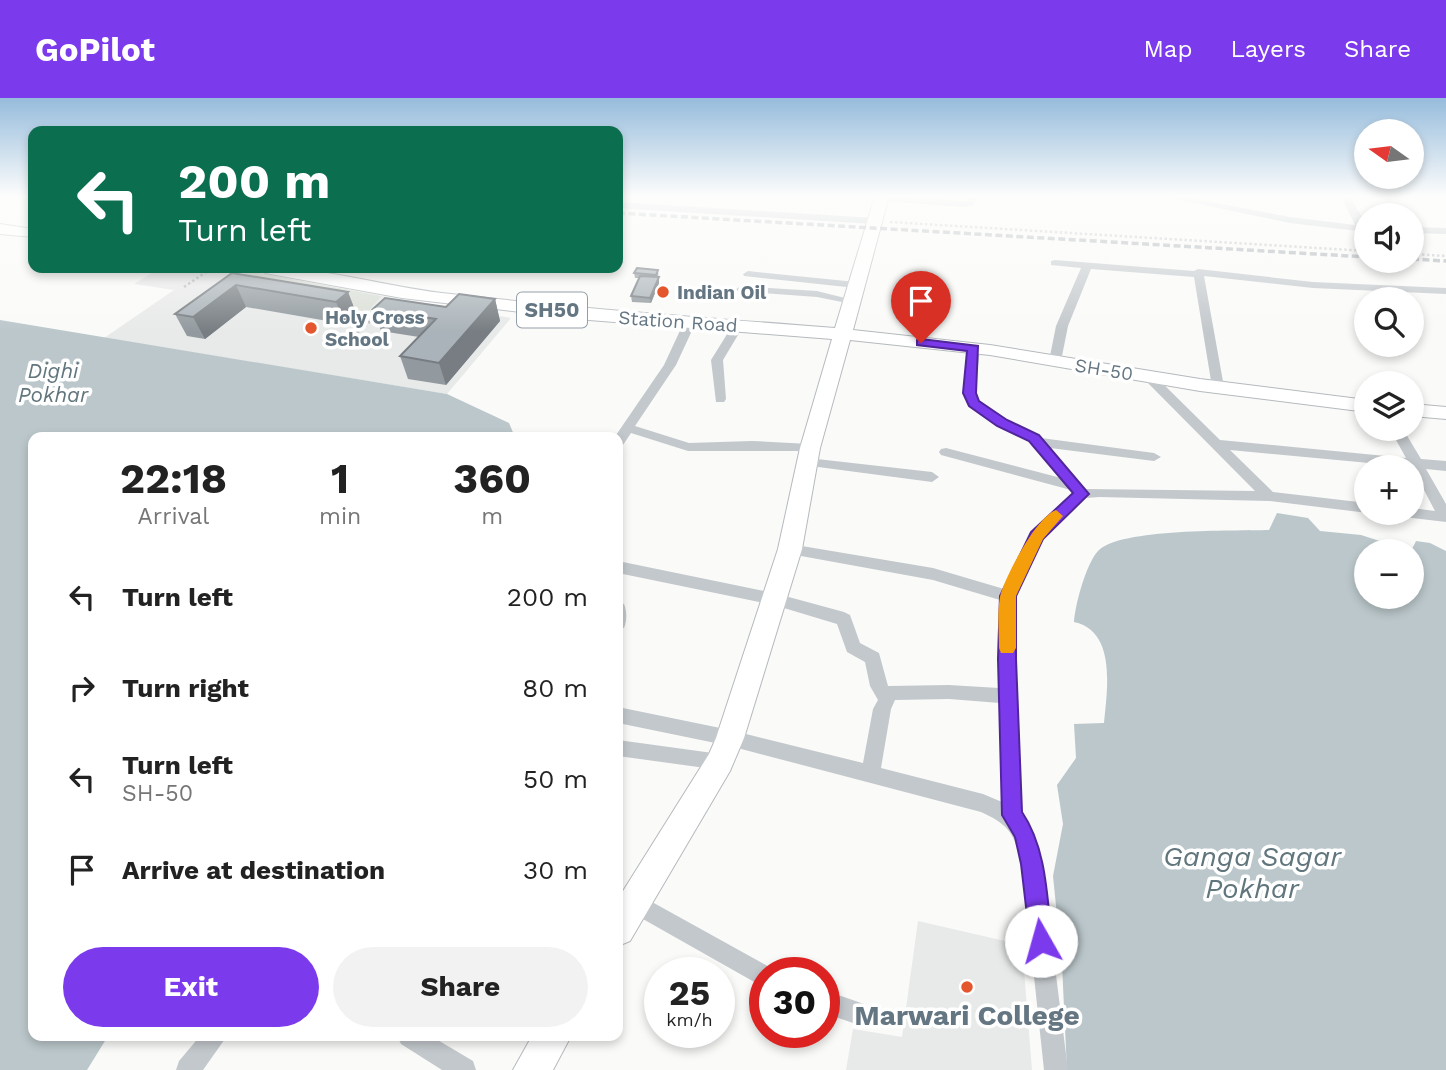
<!DOCTYPE html>
<meta charset="utf-8">
<style>
:root{--surface:#fff;--page:#f2f2f2;--text:#222;--muted:#767676;--accent:#7c3aed}
body{margin:0;font-family:"Work Sans",sans-serif;background:var(--page);color:var(--text);height:100vh;display:flex;flex-direction:column;font-size:26px;white-space:nowrap}
*{box-sizing:border-box;margin:0}
p{font-size:23px;color:var(--muted)}
.icon{flex:none;width:38px;height:38px;fill:none;stroke:currentColor;stroke-width:2;stroke-linecap:round;stroke-linejoin:round}
.map{position:relative;flex:1;overflow:hidden}
.sheet{position:absolute;left:28px;top:334px;width:595px;height:609px;display:flex;flex-direction:column;background:var(--surface);border-radius:14px;box-shadow:0 4px 10px #0003}
.sheet>*{flex:none}
.banner{position:absolute;left:28px;top:28px;width:595px;height:147px;border-radius:14px;box-shadow:0 4px 10px #0003;background:#0b6e4f;color:#fff;overflow:hidden}
.needle{width:46px;rotate:284deg}
.fabs{position:absolute;left:1354px;top:21px;display:grid;gap:14px}
.fabs a{display:grid;place-items:center;width:70px;height:70px;border-radius:50%;background:var(--surface);box-shadow:0 4px 10px #0003;font-size:35px}
.speed{position:absolute;left:644px;top:859px;display:flex;gap:14px;font-size:35px;font-weight:700;text-align:center}
.speed>*{display:grid;place-content:center;width:91px;height:91px;border-radius:50%;background:var(--surface);box-shadow:0 4px 10px #0003;line-height:1}
.speed small{font-size:18px;font-weight:400}
.speed .limit{border:10px solid #d22;background:#fff;color:#111}
.pin{position:absolute;display:grid;place-items:center;width:60px;height:60px;color:#fff;margin:-72px -30px;border-radius:50% 50% 50% 0;rotate:-45deg;box-shadow:0 0 7px #0007}
.pin .icon{rotate:45deg}
.me{position:absolute;width:77px;margin:-38px;rotate:353deg;stroke-linejoin:round;filter:drop-shadow(0 0 5px #0008)}
.turn{display:flex;align-items:center;gap:24px;height:147px;padding:0 35px;font-size:32px}
.turn .icon{width:91px;height:91px;stroke-width:2.5}
.turn b{display:block;font-size:49px;line-height:60px}
.eta{display:flex;justify-content:space-evenly;align-items:center;height:119px;text-align:center}
.eta b{font-size:42px;font-weight:700;line-height:49px}
.cta{display:flex;gap:14px;margin-top:auto;padding:14px 35px}
.cta a{flex:1;height:80px;border-radius:42px;background:var(--accent);color:#fff;font-size:28px;font-weight:700;line-height:80px;text-align:center}
.cta a+a{background:var(--page);color:var(--text)}
ul{padding:0;list-style:none}
li{display:flex;align-items:center;gap:21px;height:91px;padding:0 35px}
li div{flex:1}
li b{display:block;font-size:26px}
li em{font-style:normal}
header{display:flex;align-items:center;gap:42px;box-sizing:border-box;height:98px;padding:0 35px;background:var(--accent);color:#fff}
header strong{font-size:33px}
nav{display:flex;gap:38px;margin-inline-start:auto;font-size:24px}
.map>svg:first-child{display:block}
.built{fill:#e8e9e9}
.green{fill:#dadfd7}
.water{fill:#bbc7cb;fill-rule:evenodd}
.lines{fill:none;stroke-linecap:round;stroke-linejoin:round}
.primary-casing{stroke:#b5babe;stroke-width:2}
.path{stroke:#bbbfc2;stroke-width:2.5;stroke-dasharray:2.5 2.5;stroke-linecap:butt}
.minor{fill:#c3c8cc;fill-rule:evenodd}
.primary{fill:#fff;fill-rule:evenodd}
.rail{stroke:#a2aab0;stroke-width:3.5;stroke-dasharray:7 3.5;stroke-linecap:butt}
.wall{fill:#929a9f}
.shaded-wall{fill:#777d82}
.building{fill:#aab3b9;stroke:#777d82;stroke-width:2}
.route{fill:#7c3aed;stroke:#51269a;stroke-width:2}
.slow{fill:#f59e0b}
.poi-dot{fill:#e4572e;stroke:#fff;stroke-width:2.5}
.labels{text-anchor:middle;stroke-width:7;stroke-linejoin:round;paint-order:stroke}
.far-poi-label{font-size:19px;font-weight:bold;fill:#657683;stroke:#fff;text-anchor:start}
.far-street-label{font-size:19px;fill:#657683;stroke:#fff}
.shield{fill:#fff;stroke:#939fa8;stroke-width:2}
.shield-label{font-size:21px;font-weight:bold;fill:#657683}
.far-water-label{font-size:21px;font-style:italic;fill:#60757c;stroke:#fff}
.near-water-label{font-size:28px;font-style:italic;fill:#60757c;stroke:#fff}
.near-poi-label{font-size:28px;font-weight:bold;fill:#657683;stroke:#fff}
</style>
<header>
<strong>GoPilot</strong>
<nav><a>Map</a><a>Layers</a><a>Share</a></nav>
</header>
<div class="map">
<svg width="1446" height="972" viewBox="0 0 1446 972">
<rect width="100%" height="100%" fill="#fafaf8"/>
<path class="built" d="M 160,170 L 235,170 L 248,173 L 219,191 L 367,215 L 382,198 L 511,220 L 447,296 L 104,240 L 174,192 L 134,186 Z
M 918,823 L 1022,847 L 1032,972 L 846,972 L 853,931 L 902,939 Z"/>
<path class="green" d="M 248,173 L 382,198 L 367,215 L 218,192 Z"/>
<path class="water" d="M 0,222 L 447,296 L 509,325 L 515,339 L 33,340 L 33,938 L 108,938 L 87,972 L 0,972 Z
M 1277,415 L 1308,420 L 1320,433 L 1361,437 L 1411,453 L 1416,443 L 1430,445 L 1446,453 L 1446,972 L 1067,972 L 1062,867 L 1053,778 L 1063,726 L 1057,687 L 1076,660 L 1074,626 L 1104,625 C 1107,593 1117,533 1074,524 C 1075,507 1086,466 1098,453 C 1119,430 1235,433 1269,432 ZM 1367,453 L 1412,453 L 1412,499 L 1367,499 Z"/>
<g class="lines">
<g class="primary-casing">
<path id="primary" d="M 875,98 L 889,98 L 853,232 L 990,247 L 1200,281 L 1367,302 L 1367,314 L 1200,293 L 990,257 L 850,242 L 820,350 L 802,451 L 744,640 L 730,673 L 630,843 L 618,848 L 618,801 L 709,656 L 716,640 L 778,451 L 800,350 L 832,241 L 589,222 L 402,200 L 265,175 L 257,170 C 318,167 381,188 442,195 C 573,210 704,220 835,230 Z
M 0,126 L 33,131 L 33,139 L 0,136 Z
M 1412,306 L 1446,309 L 1446,321 L 1412,318 Z
M 532,938 L 571,938 L 553,972 L 513,972 Z"/>
</g>
<path class="path" d="M 890,124 L 1367,153
M 1412,156 L 1446,158
M 184,189 L 212,170
M 357,235 L 377,217"/>
<path class="minor" d="M 878,98 L 966,103 L 967,98 L 977,98 L 974,107 L 966,109 L 881,103 L 878,102 Z
M 1061,98 L 1084,98 L 1080,101 Z
M 1161,98 L 1181,98 L 1290,119 L 1355,127 L 1341,98 L 1350,98 L 1367,128 L 1367,134 L 1290,125 Z
M 618,104 L 874,120 L 879,123 L 874,126 L 618,110 Z
M 1412,129 L 1446,130 L 1446,136 L 1412,135 Z
M 1055,162 L 1194,173 L 1198,171 L 1313,184 L 1446,190 L 1446,196 L 1313,190 L 1204,178 L 1224,289 L 1218,293 L 1212,289 L 1194,179 L 1091,171 L 1068,228 L 1061,263 L 1055,267 L 1051,266 L 1049,263 L 1056,228 L 1081,170 L 1051,167 L 1051,163 Z
M 748,173 L 856,184 L 861,187 L 856,190 L 744,178 L 743,176 Z
M 741,188 L 817,193 L 857,203 L 852,206 L 817,199 L 737,193 L 736,191 Z
M 690,221 L 696,224 L 676,267 L 635,328 L 689,345 L 752,343 L 810,346 L 815,347 L 815,353 L 688,353 L 631,335 L 623,347 L 618,348 L 618,340 L 614,340 L 664,267 L 684,224 Z
M 738,224 L 744,227 L 723,262 L 726,301 L 724,304 L 716,304 L 711,262 L 734,225 Z
M 974,246 L 980,250 L 975,295 L 979,303 L 1007,322 L 1041,340 L 1154,355 L 1161,359 L 1154,363 L 1050,350 L 1085,391 L 1255,393 L 1144,281 L 1142,278 L 1148,274 L 1152,275 L 1220,342 L 1406,360 L 1390,331 L 1403,331 L 1421,361 L 1446,363 L 1446,373 L 1426,371 L 1446,406 L 1446,424 L 1404,419 L 1402,415 L 1412,415 L 1412,410 L 1435,413 L 1412,369 L 1230,352 L 1273,394 L 1367,405 L 1368,415 L 1269,403 L 1099,399 L 1086,400 L 1043,441 L 1016,498 L 1016,561 L 1022,717 L 1032,733 L 1042,766 L 1068,972 L 1044,972 L 1022,766 C 1014,736 1010,727 981,714 L 730,648 L 618,625 L 618,609 L 730,632 L 863,665 L 873,611 L 878,602 L 870,588 L 865,564 L 847,554 L 837,526 L 774,507 L 618,475 L 618,463 L 774,495 L 844,514 L 850,517 L 860,545 L 879,555 L 888,588 L 949,587 L 999,590 L 1000,502 L 933,482 L 790,456 L 782,451 L 790,446 L 933,470 L 1004,491 L 1032,434 L 1074,396 L 1071,392 L 941,357 L 939,354 L 941,351 L 946,350 L 1061,380 L 1029,343 L 997,328 L 970,308 L 963,295 L 968,250 ZM 949,601 L 1000,605 L 1002,704 L 983,696 L 881,670 L 891,611 L 895,602 Z
M 808,360 L 932,374 L 939,379 L 932,384 L 803,367 L 801,364 L 803,361 Z
M 618,504 L 624,506 C 627,513 627,523 624,530 L 618,531 Z
M 618,642 L 720,656 L 727,658 L 729,664 L 727,670 L 720,672 L 618,658 Z
M 634,794 L 773,871 L 775,875 L 765,875 L 765,890 L 627,812 L 623,805 L 627,798 Z
M 824,892 L 864,906 L 868,914 L 864,922 L 856,926 L 824,915 Z
M 200,938 L 227,938 L 203,972 L 176,972 L 179,963 Z
M 397,938 L 431,938 L 473,963 L 476,972 L 442,972 L 401,946 Z"/>
<use href="#primary" class="primary"/>
<path class="rail" d="M 618,115 L 1367,159
M 1412,161 L 1446,163"/>
</g>
<path class="wall" d="M 658,172 L 659,185 L 651,205 L 632,204 L 631,198 L 639,180 L 635,180 L 634,175 Z
M 232,175 L 348,194 L 356,215 L 345,226 L 246,209 L 205,241 L 187,238 L 175,216 Z
M 495,201 L 500,223 L 446,287 L 408,281 L 400,258 L 419,239 L 381,233 L 373,211 L 446,209 Z"/>
<path class="shaded-wall" d="M 659,179 L 659,185 L 651,205 L 650,200 Z
M 236,187 L 246,209 L 205,241 L 193,219 Z
M 348,194 L 356,215 L 345,226 L 336,204 Z
M 495,201 L 500,223 L 446,287 L 439,265 Z"/>
<path class="building" d="M 637,170 L 658,172 L 656,177 L 634,175 Z
M 232,175 L 348,194 L 336,204 L 236,187 L 193,219 L 175,216 Z
M 640,178 L 659,179 L 650,200 L 631,198 Z
M 459,196 L 495,201 L 439,265 L 400,258 L 436,221 L 373,211 L 385,200 L 446,209 Z"/>
<linearGradient id="sky" x2="0" y2="1"><stop stop-color="#96bcdc"/><stop offset="0.42" stop-color="#fdfdfc"/><stop offset="1" stop-color="#fdfdfc" stop-opacity="0"/></linearGradient>
<rect width="1446" height="234" fill="url(#sky)"/>
<path class="route" d="M 921,241 L 978,248 L 976,295 L 979,303 L 1007,322 L 1039,337 L 1089,396 L 1043,441 L 1016,498 L 1016,561 L 1022,714 C 1047,751 1047,800 1052,843 L 1049,851 L 1041,854 L 1033,851 L 1030,843 L 1021,766 L 1015,739 L 1002,717 L 998,561 L 1000,498 L 1031,434 L 1073,395 L 1029,343 L 997,328 L 969,308 L 963,295 L 967,253 L 917,247 L 917,242 Z"/>
<path class="slow" d="M 1056,412 L 1063,418 L 1043,441 L 1016,498 L 1016,550 L 1013,555 L 1001,555 L 999,550 C 999,534 997,515 1000,499 C 1004,480 1037,418 1056,412 Z"/>
<g class="poi-dot">
<circle cx="663" cy="194" r="7"/>
<circle cx="311" cy="230" r="7"/>
<circle cx="967" cy="889" r="7"/>
</g>
<g class="labels">
<g class="far-poi-label">
<text x="677" y="201">Indian Oil</text>
<text x="325" y="226">Holy Cross<tspan x="325" dy="22">School</tspan></text>
</g>
<g class="far-street-label">
<text transform="translate(678 223) rotate(4)" y="7">Station Road</text>
<text transform="translate(1104 271) rotate(9)" y="7">SH-50</text>
</g>
<rect class="shield" x="517" y="194.5" width="70" height="35" rx="5"/>
<g class="shield-label">
<text x="552" y="219">SH50</text>
</g>
<g class="far-water-label">
<text x="53" y="280">Dighi<tspan x="53" dy="24">Pokhar</tspan></text>
</g>
<g class="near-water-label">
<text x="1252" y="768">Ganga Sagar<tspan x="1252" dy="32">Pokhar</tspan></text>
</g>
<g class="near-poi-label">
<text x="967" y="927">Marwari College</text>
</g>
</g>
</svg>
<div class="fabs">
<a><svg class="needle" viewBox="-14 -14 28 28"><path d="M0-13l5 13h-10z" fill="#e53935"/><path d="M0 13l5-13h-10z" fill="#767676"/></svg></a>
<a><svg class="icon" aria-label="sound" viewBox="0 0 24 24"><path d="M4 9h4l5-4v14l-5-4H4zM17 9q2 3 0 6"/></svg></a>
<a><svg class="icon" aria-label="search" viewBox="0 0 24 24"><circle cx="10" cy="10" r="6"/><path d="M15 15l6 6"/></svg></a>
<a><svg class="icon" aria-label="layers" viewBox="0 0 24 24"><path d="M12 4l9 5-9 5-9-5zM3 14l9 5 9-5"/></svg></a>
<a>+</a>
<a>−</a>
</div>
<div class="speed"><div>25<small>km/h</small></div><div class="limit">30</div></div>
<div class="pin" style="left:921px;top:245px;background:#d93025"><svg class="icon" aria-label="arrive" viewBox="0 0 24 24"><path d="M6 21V4h12l-3 4 3 4H6"/></svg></div>
<svg class="me" style="left:1041px;top:843px" viewBox="-20 -20 40 40"><circle r="19" fill="#fff"/><path d="M0-13L10 11 0 6-10 11z" fill="#7c3aed"/></svg>
<div class="banner">
<div class="turn"><svg class="icon" aria-label="left" viewBox="0 0 24 24"><path d="M17 20v-9H6M10 6l-5 5 5 5"/></svg><div><b>200 m</b>Turn left</div></div>
</div>
<section class="sheet">
<div class="eta">
<div><b>22:18</b><p>Arrival</p></div>
<div><b>1</b><p>min</p></div>
<div><b>360</b><p>m</p></div>
</div>
<ul>
<li><svg class="icon" aria-label="left" viewBox="0 0 24 24"><path d="M17 20v-9H6M10 6l-5 5 5 5"/></svg><div><b>Turn left</b></div><em>200 m</em></li>
<li><svg class="icon" aria-label="right" viewBox="0 0 24 24"><path d="M7 20v-9h11M14 6l5 5-5 5"/></svg><div><b>Turn right</b></div><em>80 m</em></li>
<li><svg class="icon" aria-label="left" viewBox="0 0 24 24"><path d="M17 20v-9H6M10 6l-5 5 5 5"/></svg><div><b>Turn left</b><p>SH-50</p></div><em>50 m</em></li>
<li><svg class="icon" aria-label="arrive" viewBox="0 0 24 24"><path d="M6 21V4h12l-3 4 3 4H6"/></svg><div><b>Arrive at destination</b></div><em>30 m</em></li>
</ul>
<div class="cta"><a>Exit</a><a>Share</a></div>
</section>
</div>
